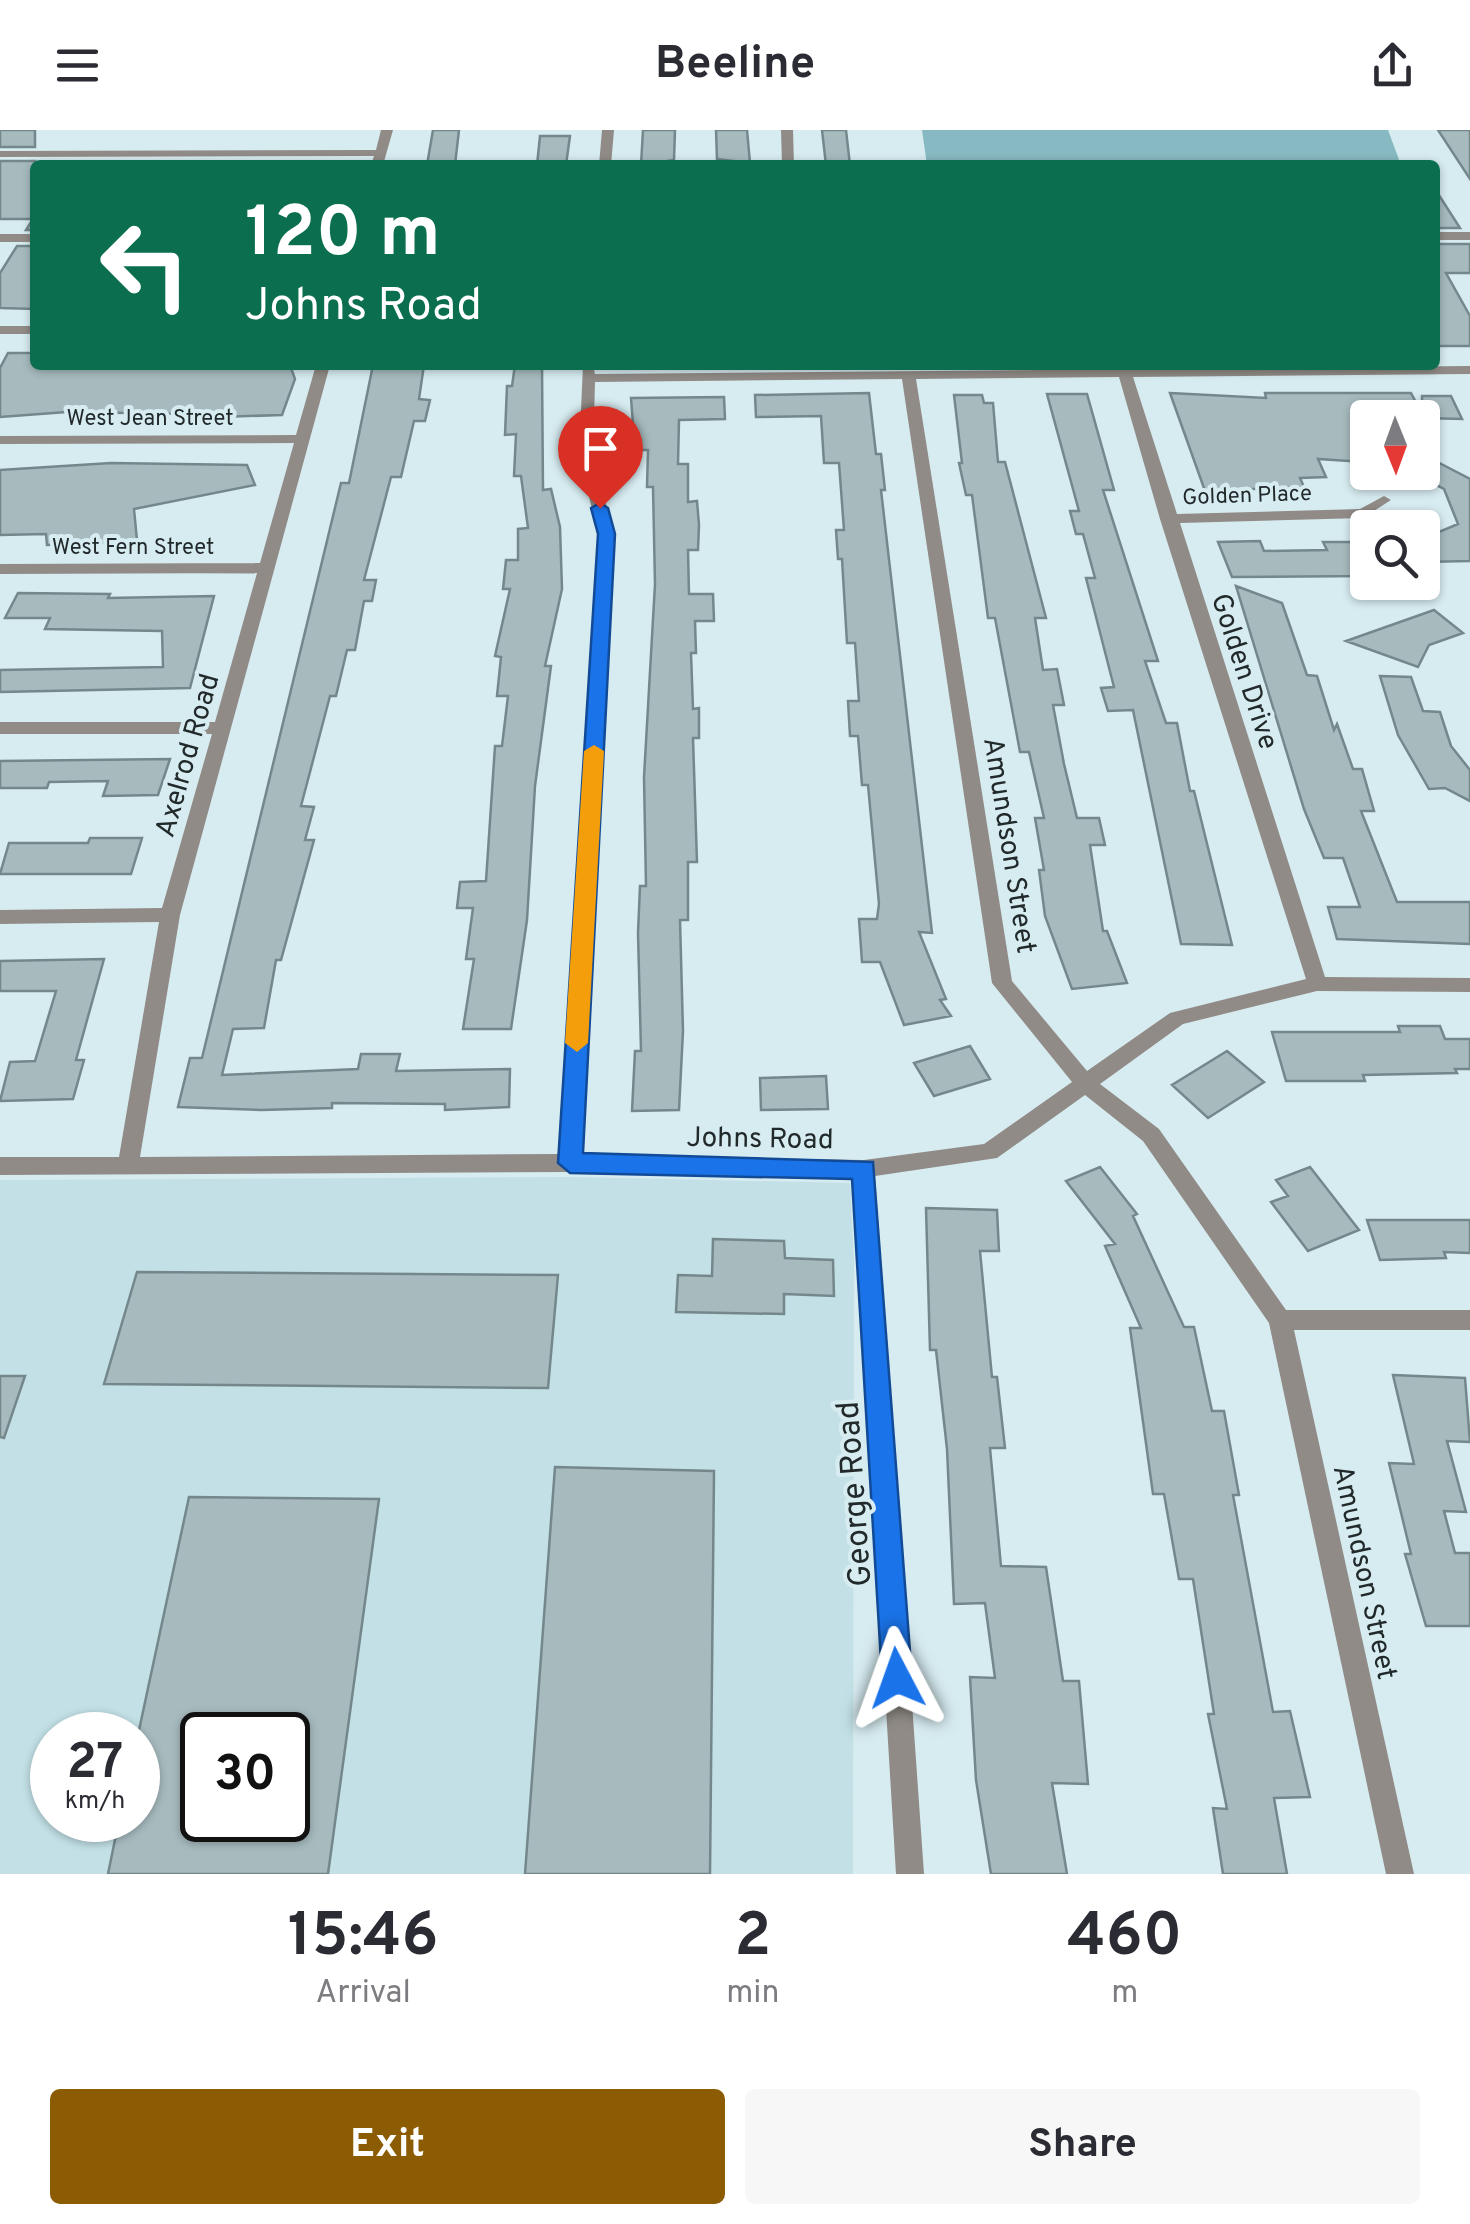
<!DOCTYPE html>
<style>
:root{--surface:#fff;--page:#f7f7f7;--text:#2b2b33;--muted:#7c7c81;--accent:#8c5c05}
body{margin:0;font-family:Overpass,sans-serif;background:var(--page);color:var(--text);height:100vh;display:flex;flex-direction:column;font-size:38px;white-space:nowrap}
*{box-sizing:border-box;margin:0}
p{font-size:32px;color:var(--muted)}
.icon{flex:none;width:55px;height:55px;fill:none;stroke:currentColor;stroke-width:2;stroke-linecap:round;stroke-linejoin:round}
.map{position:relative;height:1744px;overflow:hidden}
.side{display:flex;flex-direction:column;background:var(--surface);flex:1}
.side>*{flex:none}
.guide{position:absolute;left:30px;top:30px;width:1410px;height:210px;border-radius:10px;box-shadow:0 2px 8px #0004;background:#0b6e4f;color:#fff;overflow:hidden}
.needle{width:65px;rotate:179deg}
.fabs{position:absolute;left:1350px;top:270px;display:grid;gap:20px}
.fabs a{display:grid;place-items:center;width:90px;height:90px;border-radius:10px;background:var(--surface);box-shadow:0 2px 8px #0004;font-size:50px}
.speed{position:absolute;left:30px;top:1582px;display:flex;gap:20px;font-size:50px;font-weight:700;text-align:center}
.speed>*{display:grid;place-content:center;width:130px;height:130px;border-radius:50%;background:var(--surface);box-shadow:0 2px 8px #0004;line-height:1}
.speed small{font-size:25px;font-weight:400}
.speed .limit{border:5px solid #111;border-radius:15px;background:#fff;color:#111}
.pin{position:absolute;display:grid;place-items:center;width:85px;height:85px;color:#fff;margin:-102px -42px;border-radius:50% 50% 50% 0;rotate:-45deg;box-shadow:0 0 10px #0007}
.pin .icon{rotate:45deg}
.me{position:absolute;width:110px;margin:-55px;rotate:356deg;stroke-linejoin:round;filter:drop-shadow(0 0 8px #0008)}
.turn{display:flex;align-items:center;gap:35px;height:210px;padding:0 50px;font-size:45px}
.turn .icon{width:130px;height:130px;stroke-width:2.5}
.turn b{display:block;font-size:70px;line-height:85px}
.eta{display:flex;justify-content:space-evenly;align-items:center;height:170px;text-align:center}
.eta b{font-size:60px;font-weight:700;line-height:70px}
.primary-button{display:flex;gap:20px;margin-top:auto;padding:20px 50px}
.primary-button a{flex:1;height:115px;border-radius:10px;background:var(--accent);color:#fff;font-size:40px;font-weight:700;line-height:115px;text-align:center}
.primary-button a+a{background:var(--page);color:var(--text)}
header{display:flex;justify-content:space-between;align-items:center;height:130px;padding:0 50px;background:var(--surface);font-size:45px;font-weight:700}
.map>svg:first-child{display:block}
.built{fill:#c2e0e6;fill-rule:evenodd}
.water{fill:#87b9c2}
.building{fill:#a7bbbf;stroke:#74888c;stroke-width:2.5;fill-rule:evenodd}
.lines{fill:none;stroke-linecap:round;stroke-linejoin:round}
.minor{fill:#908b86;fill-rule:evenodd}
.route{fill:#1a73e8;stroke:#114b97;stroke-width:2.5}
.slow{fill:#f59e0b}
.labels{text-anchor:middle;stroke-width:8;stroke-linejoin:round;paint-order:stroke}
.far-street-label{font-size:22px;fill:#21292a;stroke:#d7ecf1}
.street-label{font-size:28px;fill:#21292a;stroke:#d7ecf1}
.near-street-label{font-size:32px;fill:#21292a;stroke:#d7ecf1}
</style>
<header><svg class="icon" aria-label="menu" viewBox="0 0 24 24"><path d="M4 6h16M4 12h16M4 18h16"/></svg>Beeline<svg class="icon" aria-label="share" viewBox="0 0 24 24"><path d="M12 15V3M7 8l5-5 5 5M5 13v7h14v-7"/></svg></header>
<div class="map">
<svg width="1470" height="1744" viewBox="0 0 1470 1744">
<rect width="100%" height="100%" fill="#d7ecf1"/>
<path class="built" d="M 569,1047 L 850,1053 L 854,1130 L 853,1744 L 0,1744 L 0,1050 ZM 52,1605 L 138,1605 L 138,1690 L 52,1690 ZM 202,1605 L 288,1605 L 288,1690 L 202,1690 Z"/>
<path class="water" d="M 922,0 L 1388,0 L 1401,35 L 927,35 Z"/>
<path class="building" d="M 0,0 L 35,0 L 35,17 L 0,17 Z
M 433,0 L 459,0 L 455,35 L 427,35 Z
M 643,0 L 675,0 L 674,30 L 641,35 Z
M 716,0 L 747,0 L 750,33 L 717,29 Z
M 822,0 L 846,0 L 850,35 L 826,35 Z
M 1438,0 L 1470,0 L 1470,49 Z
M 540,6 L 570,6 L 566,35 L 537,35 Z
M 0,31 L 35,31 L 35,100 L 26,100 L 33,89 L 0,89 Z
M 1435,59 L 1460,98 L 1435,98 Z
M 1435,114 L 1470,114 L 1470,143 L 1446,143 L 1470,186 L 1470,216 L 1435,216 Z
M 17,116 L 35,116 L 35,179 L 0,178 L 0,143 Z
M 8,223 L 35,223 L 35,235 L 290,235 L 295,249 L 282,285 L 186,288 L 187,284 L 67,282 L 0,287 L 0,238 Z
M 373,235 L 424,235 L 419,269 L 430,270 L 425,291 L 414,291 L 401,347 L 391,347 L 364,450 L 376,450 L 372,471 L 364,471 L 355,520 L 347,520 L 336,566 L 330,566 L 315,623 L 301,676 L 314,677 L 305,710 L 314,710 L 281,830 L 276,830 L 264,898 L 233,899 L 222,945 L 358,939 L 361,924 L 400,924 L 396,941 L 510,939 L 509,977 L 445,980 L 445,974 L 332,973 L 332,978 L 261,980 L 178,977 L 190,928 L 202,928 L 341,353 L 349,353 Z
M 515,235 L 542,235 L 543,360 L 551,359 L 560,397 L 562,459 L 545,536 L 551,536 L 535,656 L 527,790 L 511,899 L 463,899 L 474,829 L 466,829 L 473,778 L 457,778 L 460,752 L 486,751 L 495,616 L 502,616 L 508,566 L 497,566 L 501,527 L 495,526 L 510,459 L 503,459 L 506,430 L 518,430 L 518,399 L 528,398 L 521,346 L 514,346 L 516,304 L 505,305 L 507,256 L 512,256 Z
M 869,263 L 876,324 L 881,324 L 885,360 L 881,360 L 932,803 L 919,802 L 946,869 L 940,870 L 951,886 L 904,895 L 880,832 L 862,832 L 859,789 L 877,789 L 879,774 L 868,655 L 862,655 L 858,606 L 850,606 L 848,571 L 859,571 L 855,513 L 847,513 L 842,429 L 838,429 L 836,400 L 844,400 L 839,333 L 824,333 L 821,286 L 756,287 L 755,265 Z
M 1170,263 L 1266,268 L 1265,263 L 1411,263 L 1422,284 L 1353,288 L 1368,295 L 1368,319 L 1360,315 L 1363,332 L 1318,329 L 1326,347 L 1300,348 L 1304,357 L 1205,361 Z
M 1047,264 L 1087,264 L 1114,360 L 1103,360 L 1158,531 L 1145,531 L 1166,593 L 1177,593 L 1190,661 L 1194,661 L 1232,815 L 1181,814 L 1133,580 L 1108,581 L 1101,558 L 1114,557 L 1086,448 L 1095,448 L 1083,404 L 1076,404 L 1070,381 L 1079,381 Z
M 954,265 L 982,265 L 984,273 L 993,273 L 998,332 L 1005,332 L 1046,488 L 1035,488 L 1043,540 L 1057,539 L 1064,575 L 1053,575 L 1064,634 L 1077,688 L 1099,688 L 1105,715 L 1090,715 L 1103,801 L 1107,801 L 1127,853 L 1072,859 L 1045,786 L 1039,740 L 1044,740 L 1035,688 L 1044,688 L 1029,622 L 1020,622 L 995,488 L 988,488 L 972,365 L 966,365 L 959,333 L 962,333 Z
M 1422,266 L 1451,266 L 1462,289 L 1422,288 Z
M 724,267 L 725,289 L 679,290 L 678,334 L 688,334 L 688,372 L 697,371 L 699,395 L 698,420 L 688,420 L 689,464 L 713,464 L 714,491 L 695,491 L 696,523 L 691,523 L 693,579 L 699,578 L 699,608 L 693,608 L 697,732 L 688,732 L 688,790 L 680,790 L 683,901 L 679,980 L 632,981 L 635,921 L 641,921 L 638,803 L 640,756 L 646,756 L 644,647 L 655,454 L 653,357 L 647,357 L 648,320 L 635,320 L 631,268 Z
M 1422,324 L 1470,349 L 1470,431 L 1422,432 L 1422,409 L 1458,394 L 1444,359 L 1422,348 Z
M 111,333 L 247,335 L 255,355 L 134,379 L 137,410 L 128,412 L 47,415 L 46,404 L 0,405 L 0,340 Z
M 1260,411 L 1264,421 L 1327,420 L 1323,412 L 1368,412 L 1368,446 L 1232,447 L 1218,412 Z
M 1236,456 L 1282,473 L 1307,545 L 1317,546 L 1334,600 L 1337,594 L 1353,639 L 1362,639 L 1374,681 L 1361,681 L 1397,772 L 1470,772 L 1470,814 L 1337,809 L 1328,777 L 1360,777 L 1343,728 L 1324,728 L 1304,679 Z
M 18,463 L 110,464 L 108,468 L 214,466 L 190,558 L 0,562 L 0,540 L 163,537 L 162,501 L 45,499 L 50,488 L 5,488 Z
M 1434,480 L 1463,503 L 1429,515 L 1418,537 L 1346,511 Z
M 1380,546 L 1411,547 L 1423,581 L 1440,582 L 1451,616 L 1470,640 L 1470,671 L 1445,658 L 1429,659 L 1398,605 Z
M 170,629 L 158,665 L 103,666 L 108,651 L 49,652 L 47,658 L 0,658 L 0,631 Z
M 90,708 L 142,708 L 131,744 L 0,744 L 9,713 L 88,713 Z
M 104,829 L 76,930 L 84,930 L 73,969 L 0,971 L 10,932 L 35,931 L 56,861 L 0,861 L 0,831 Z
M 1398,896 L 1440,896 L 1445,909 L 1470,909 L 1470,939 L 1455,939 L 1457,943 L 1363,945 L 1365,951 L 1286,951 L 1272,902 L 1400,902 Z
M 970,916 L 990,949 L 934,966 L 914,933 Z
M 1227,921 L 1264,952 L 1208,988 L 1172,955 Z
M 826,946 L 828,979 L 761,980 L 760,948 Z
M 1100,1037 L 1137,1084 L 1133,1086 L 1184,1197 L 1194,1197 L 1212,1281 L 1224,1281 L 1239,1365 L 1233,1365 L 1273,1582 L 1290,1581 L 1310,1667 L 1274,1668 L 1287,1744 L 1223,1744 L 1213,1678 L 1227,1679 L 1208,1584 L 1214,1584 L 1193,1449 L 1179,1449 L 1164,1364 L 1153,1364 L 1130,1198 L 1141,1198 L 1105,1116 L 1115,1114 L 1066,1051 Z
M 1310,1037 L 1359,1100 L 1308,1121 L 1271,1072 L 1288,1066 L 1276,1050 Z
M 926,1078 L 997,1080 L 999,1121 L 980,1121 L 992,1247 L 997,1247 L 1005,1318 L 990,1318 L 1001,1436 L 1046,1437 L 1063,1551 L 1079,1551 L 1088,1654 L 1052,1653 L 1067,1744 L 991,1744 L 976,1650 L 970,1547 L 995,1548 L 985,1473 L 954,1474 L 947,1319 L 936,1220 L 930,1220 Z
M 1367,1090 L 1470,1090 L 1470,1123 L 1444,1122 L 1446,1128 L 1380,1130 Z
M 713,1109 L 784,1111 L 785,1128 L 833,1130 L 834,1166 L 784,1164 L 784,1184 L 676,1182 L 678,1145 L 712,1146 Z
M 137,1142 L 558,1145 L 548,1258 L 104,1254 Z
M 1393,1245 L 1465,1248 L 1470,1312 L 1447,1311 L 1466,1382 L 1444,1381 L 1455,1423 L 1470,1423 L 1470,1496 L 1426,1496 L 1405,1424 L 1411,1424 L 1389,1333 L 1414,1334 Z
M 0,1246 L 25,1246 L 4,1308 L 0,1307 Z
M 555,1337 L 714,1341 L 710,1744 L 525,1744 Z
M 189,1367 L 379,1369 L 328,1744 L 108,1744 L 119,1690 L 138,1690 L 138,1605 ZM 202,1605 L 288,1605 L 288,1690 L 202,1690 Z"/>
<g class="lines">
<path class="minor" d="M 381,0 L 393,0 L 383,35 L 371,35 L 374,26 L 0,27 L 0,21 L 376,20 Z
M 602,0 L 614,0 L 611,35 L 599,35 Z
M 781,0 L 793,0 L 794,35 L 782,35 Z
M 1435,102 L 1470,102 L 1470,110 L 1435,110 Z
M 0,104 L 35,104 L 35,112 L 0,112 Z
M 0,196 L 35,196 L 35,204 L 0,204 Z
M 316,235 L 330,235 L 180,785 L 140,1027 L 560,1024 L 598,404 L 579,325 L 583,235 L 593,235 L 595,244 L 1470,236 L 1470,244 L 1133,247 L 1177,384 L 1360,379 L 1384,366 L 1391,370 L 1363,388 L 1180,393 L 1325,847 L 1470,848 L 1470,862 L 1317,861 L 1183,894 L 1100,954 L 1159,999 L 1286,1180 L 1470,1180 L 1470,1200 L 1294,1200 L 1414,1744 L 1386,1744 L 1269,1193 L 1143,1011 L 1085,965 L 997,1028 L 875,1046 L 924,1744 L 896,1744 L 854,1048 L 570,1042 L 0,1045 L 0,1027 L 119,1027 L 159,792 L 0,794 L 0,780 L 162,778 L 212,604 L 0,604 L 0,592 L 215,592 L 257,443 L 0,444 L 0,434 L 260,433 L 294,313 L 0,314 L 0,306 L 296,305 ZM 1119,247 L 1160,389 L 1306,849 L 1170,883 L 1087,941 L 1012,851 L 916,249 ZM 902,249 L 992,853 L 1072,952 L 984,1014 L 864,1030 L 581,1025 L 614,404 L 593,325 L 595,252 Z"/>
</g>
<path class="route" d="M 600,373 L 608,378 L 615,404 L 583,1023 L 873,1032 L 912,1548 L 908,1559 L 897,1563 L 886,1559 L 882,1548 L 852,1049 L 570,1043 L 558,1033 L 598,404 L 591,378 Z"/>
<path class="slow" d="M 594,615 L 604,621 L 588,913 L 577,922 L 565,913 L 584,621 Z"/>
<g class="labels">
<g class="far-street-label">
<text x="150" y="295">West Jean Street</text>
<text transform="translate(1247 364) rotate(-2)" y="8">Golden Place</text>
<text x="133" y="424">West Fern Street</text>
</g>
<g class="street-label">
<text transform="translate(1246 541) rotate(72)" y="10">Golden Drive</text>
<text transform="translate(186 625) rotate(-74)" y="10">Axelrod Road</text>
<text transform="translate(1011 715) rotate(81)" y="10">Amundson Street</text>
<text transform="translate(760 1007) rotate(1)" y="10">Johns Road</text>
<text transform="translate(1366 1442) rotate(78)" y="10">Amundson Street</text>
</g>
<g class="near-street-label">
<text transform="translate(853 1364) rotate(-94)" y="11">George Road</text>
</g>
</g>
</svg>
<div class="fabs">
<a><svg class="needle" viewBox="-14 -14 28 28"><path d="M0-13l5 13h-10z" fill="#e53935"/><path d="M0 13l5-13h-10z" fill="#7c7c81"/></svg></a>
<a><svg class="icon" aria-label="search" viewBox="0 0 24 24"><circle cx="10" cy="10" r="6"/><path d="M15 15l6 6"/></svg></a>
</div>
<div class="speed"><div>27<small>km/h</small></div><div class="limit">30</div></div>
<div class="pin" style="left:600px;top:378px;background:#d93025"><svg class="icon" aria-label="arrive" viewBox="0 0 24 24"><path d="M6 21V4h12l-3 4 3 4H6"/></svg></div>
<svg class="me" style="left:897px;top:1548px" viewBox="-20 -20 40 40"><path d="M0-17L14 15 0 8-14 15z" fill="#1a73e8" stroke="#fff" stroke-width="4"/></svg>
<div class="guide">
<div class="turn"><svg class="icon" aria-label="left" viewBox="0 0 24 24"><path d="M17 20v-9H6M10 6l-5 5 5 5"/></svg><div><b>120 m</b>Johns Road</div></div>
</div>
</div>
<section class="side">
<div class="eta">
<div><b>15:46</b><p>Arrival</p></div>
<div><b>2</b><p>min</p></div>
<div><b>460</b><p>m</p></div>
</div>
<div class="primary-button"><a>Exit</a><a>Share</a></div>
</section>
